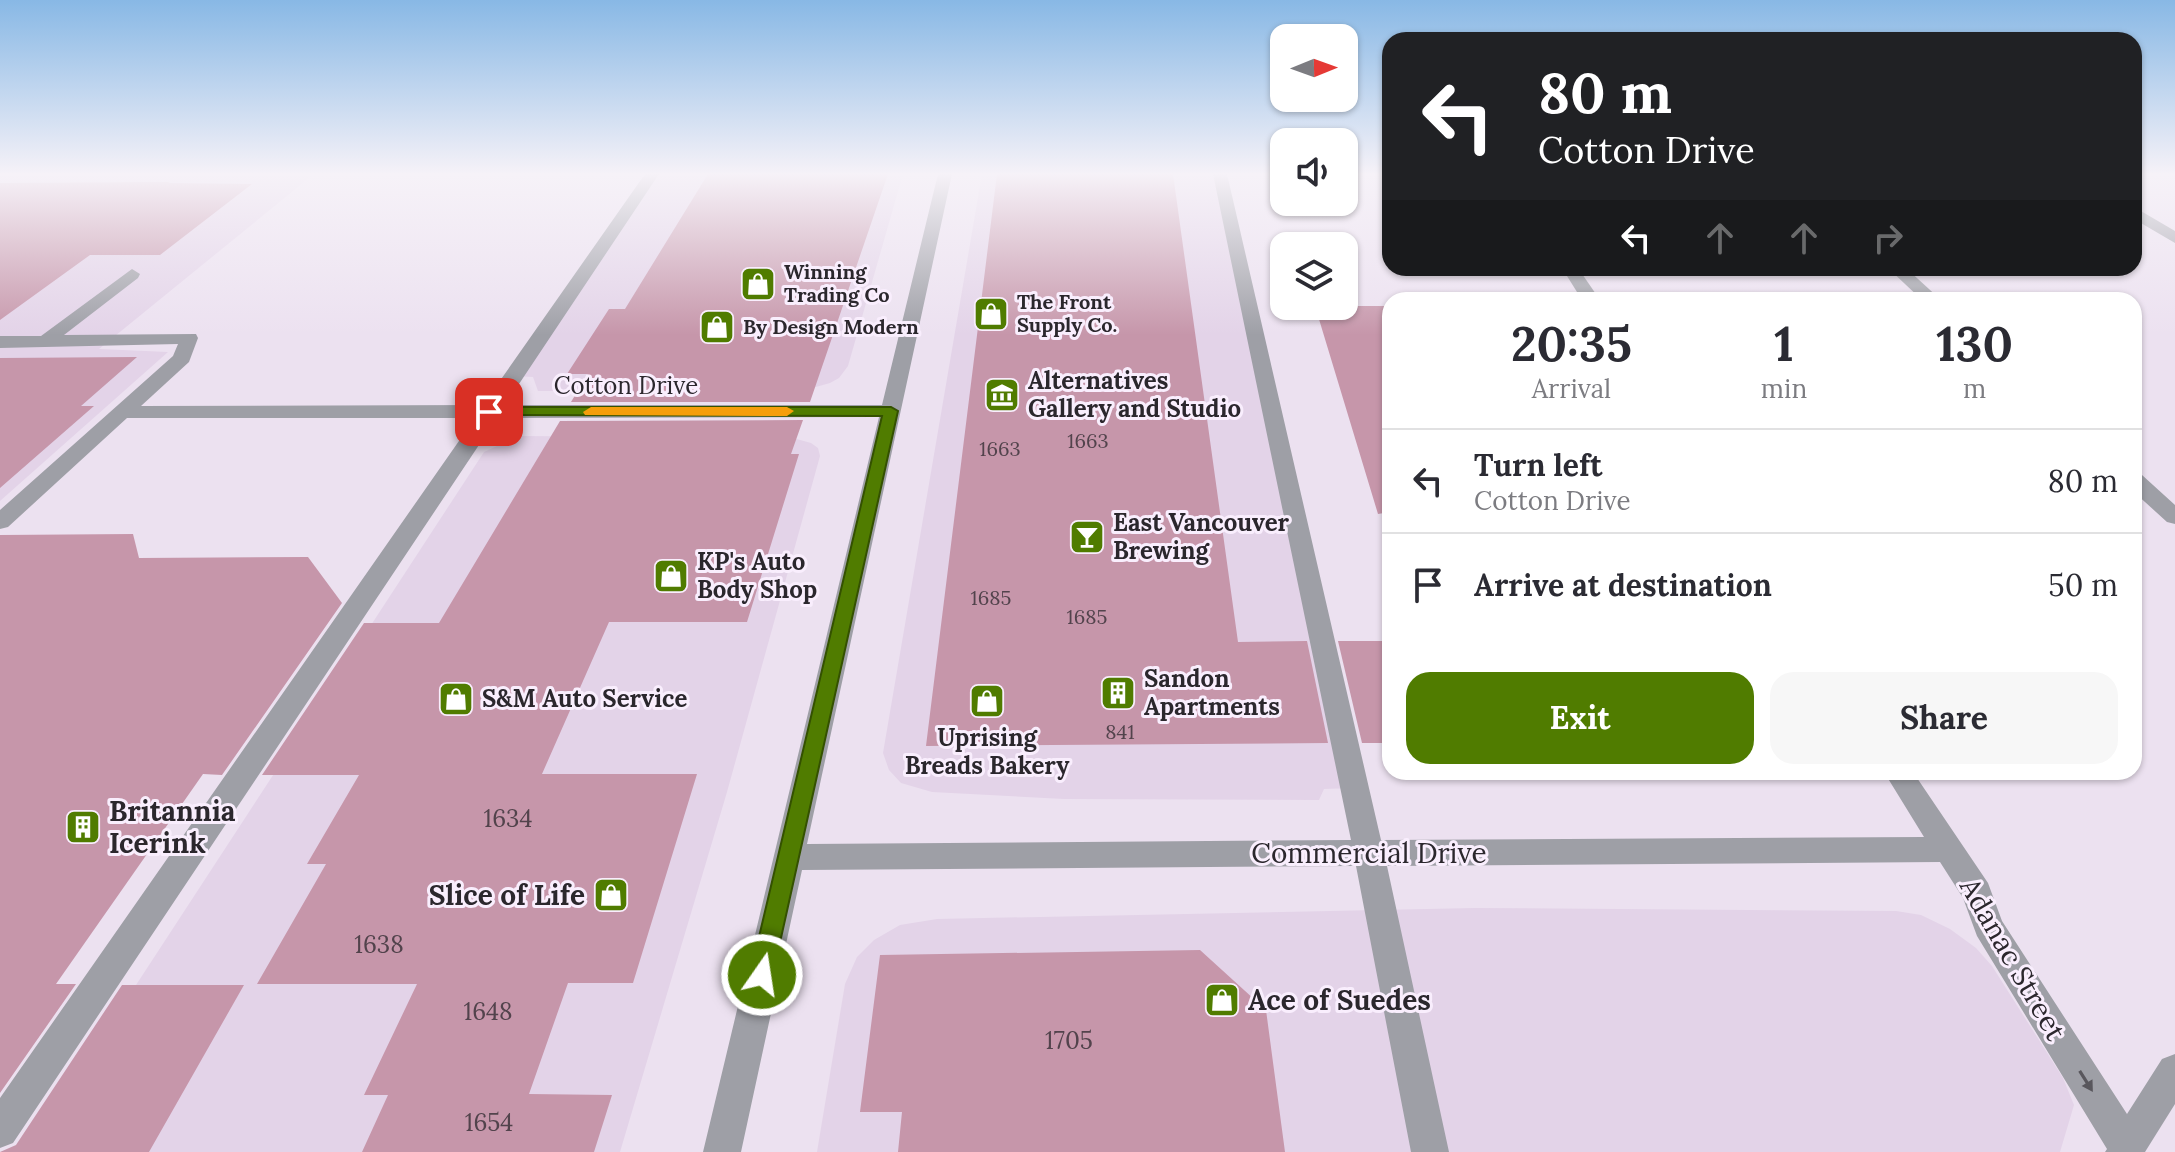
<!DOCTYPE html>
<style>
:root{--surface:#fff;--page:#f7f7f7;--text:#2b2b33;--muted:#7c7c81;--line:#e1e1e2;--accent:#507c00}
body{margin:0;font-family:Lora,serif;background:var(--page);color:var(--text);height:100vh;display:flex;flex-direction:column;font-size:30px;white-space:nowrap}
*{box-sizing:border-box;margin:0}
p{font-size:26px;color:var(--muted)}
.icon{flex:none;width:44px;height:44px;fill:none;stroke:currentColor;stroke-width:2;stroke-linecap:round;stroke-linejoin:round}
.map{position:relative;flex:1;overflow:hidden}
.panel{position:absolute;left:1382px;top:292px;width:760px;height:488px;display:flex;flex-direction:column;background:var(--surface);border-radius:24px;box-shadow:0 2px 6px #0004}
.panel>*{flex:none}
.top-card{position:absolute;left:1382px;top:32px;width:760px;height:244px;border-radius:24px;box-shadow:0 2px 6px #0004;background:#202124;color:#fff;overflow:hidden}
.needle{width:52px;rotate:89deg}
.tools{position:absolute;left:1270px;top:24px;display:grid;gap:16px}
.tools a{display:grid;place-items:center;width:88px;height:88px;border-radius:16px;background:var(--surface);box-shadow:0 2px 6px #0004;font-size:40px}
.pin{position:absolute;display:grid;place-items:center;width:68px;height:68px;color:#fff;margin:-34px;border-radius:16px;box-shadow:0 4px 12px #0006}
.me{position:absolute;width:88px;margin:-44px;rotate:13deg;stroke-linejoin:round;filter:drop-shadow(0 0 6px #0008)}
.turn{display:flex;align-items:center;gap:28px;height:168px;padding:0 24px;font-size:36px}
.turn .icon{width:104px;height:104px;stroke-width:2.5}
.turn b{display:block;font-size:56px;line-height:68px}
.lanes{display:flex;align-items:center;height:76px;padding:0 24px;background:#0003;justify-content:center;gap:40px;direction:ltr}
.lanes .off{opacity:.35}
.eta{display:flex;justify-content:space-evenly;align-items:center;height:136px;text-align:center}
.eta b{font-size:48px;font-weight:700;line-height:56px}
.cta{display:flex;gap:16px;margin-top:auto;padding:16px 24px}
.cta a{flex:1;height:92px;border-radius:24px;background:var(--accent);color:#fff;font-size:32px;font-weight:700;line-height:92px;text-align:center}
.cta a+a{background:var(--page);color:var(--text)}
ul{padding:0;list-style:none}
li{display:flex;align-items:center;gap:24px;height:104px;padding:0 24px;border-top:2px solid var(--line)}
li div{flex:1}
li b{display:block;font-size:30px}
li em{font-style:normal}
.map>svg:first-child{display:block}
.built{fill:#e3d3e8}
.building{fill:#c696aa}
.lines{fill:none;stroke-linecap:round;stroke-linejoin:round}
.minor{fill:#9e9fa6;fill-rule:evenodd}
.oneway{fill:#59575d}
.route{fill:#507c00;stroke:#345100;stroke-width:2}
.slow{fill:#f59e0b}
.labels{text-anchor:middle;stroke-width:6;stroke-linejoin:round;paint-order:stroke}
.far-poi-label{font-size:20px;font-weight:bold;fill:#2b272d;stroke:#f9eefd;text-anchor:start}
.number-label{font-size:20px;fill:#52434c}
.poi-label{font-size:24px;font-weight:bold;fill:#2b272d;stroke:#f9eefd;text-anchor:start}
.street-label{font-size:24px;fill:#2b272d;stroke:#f9eefd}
.near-number-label{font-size:24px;fill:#52434c}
.near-poi-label{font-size:28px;font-weight:bold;fill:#2b272d;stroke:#f9eefd;text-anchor:start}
.near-street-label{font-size:28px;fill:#2b272d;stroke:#f9eefd}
</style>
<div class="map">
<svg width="2175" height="1152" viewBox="0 0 2175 1152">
<rect width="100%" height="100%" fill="#ece1f0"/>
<path class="built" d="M 0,174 L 314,174 L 99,349 L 168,352 L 0,501 Z
M 652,174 L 903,174 L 848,366 L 839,378 L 830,383 L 805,390 L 538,391 L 533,377 L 513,376 Z
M 982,174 L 1220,174 L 1354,788 L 1324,789 L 1319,800 L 1064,799 L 932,792 L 901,783 L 889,770 L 883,753 Z
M 519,436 L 793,438 L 811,443 L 818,448 L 820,456 L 727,792 L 620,1152 L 27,1152 L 484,452 Z
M 1475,908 L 1896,911 L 1921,915 L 1950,929 L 1976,948 L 1992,966 L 2063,1078 L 2074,1105 L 2060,1152 L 817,1152 L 845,984 L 857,957 L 874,940 L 900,925 L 937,919 Z"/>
<path class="building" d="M 708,174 L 888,174 L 810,402 L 571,402 L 588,374 L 567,374 L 609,309 L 625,309 Z
M 997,174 L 1173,174 L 1238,642 L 1307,641 L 1328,743 L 926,746 Z
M 170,182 L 168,183 L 252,184 L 160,255 L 90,255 L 0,320 L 0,183 Z
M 1315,306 L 1390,306 L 1390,512 L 1378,514 Z
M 137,357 L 81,406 L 94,406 L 0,488 L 0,358 Z
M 803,420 L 791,454 L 799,454 L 747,622 L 609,622 L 542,774 L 697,774 L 633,983 L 568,983 L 529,1094 L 612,1095 L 594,1152 L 362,1152 L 388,1095 L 364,1095 L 417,984 L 257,984 L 326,864 L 307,864 L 359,775 L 262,775 L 364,623 L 439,623 L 560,421 Z
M 133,534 L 139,558 L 308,557 L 342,603 L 222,775 L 203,774 L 56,984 L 76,984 L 0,1093 L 0,535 Z
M 1338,641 L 1390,641 L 1390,743 L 1362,743 Z
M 1200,950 L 1266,1010 L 1285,1152 L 898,1152 L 902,1112 L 860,1112 L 880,955 Z
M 122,985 L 244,985 L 149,1152 L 0,1152 L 16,1145 Z"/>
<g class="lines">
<path class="minor" d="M 645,174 L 659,174 L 505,405 L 882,405 L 938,174 L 952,174 L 807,844 L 1351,840 L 1213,174 L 1227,174 L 1381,840 L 1924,837 L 1884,772 L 1913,772 L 1988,883 L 2002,921 L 2127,1114 L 2162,1059 L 2175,1054 L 2175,1104 L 2145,1152 L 2105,1152 L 2107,1149 L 1977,936 L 1963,898 L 1940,862 L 1387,866 L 1449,1152 L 1411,1152 L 1356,866 L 802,870 L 741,1152 L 703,1152 L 879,417 L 497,418 L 13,1143 L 0,1148 L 0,1098 L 475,418 L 127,418 L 8,527 L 0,529 L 0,510 L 173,356 L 178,344 L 0,348 L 0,336 L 41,336 L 132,269 L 140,274 L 138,278 L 64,335 L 196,334 L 198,338 L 189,362 L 141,406 L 483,405 Z
M 2134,207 L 2175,231 L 2175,243 L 2134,219 Z
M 1562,268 L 1578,268 L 1600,300 L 1582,300 Z
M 1888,268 L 1906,268 L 1941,300 L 1922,300 Z
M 2134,473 L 2142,475 L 2175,505 L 2175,524 L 2167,522 L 2134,492 Z"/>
</g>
<defs><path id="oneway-solid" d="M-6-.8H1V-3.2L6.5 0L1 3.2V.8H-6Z" transform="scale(2)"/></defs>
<use class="oneway" href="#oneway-solid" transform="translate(2086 1081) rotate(58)"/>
<linearGradient id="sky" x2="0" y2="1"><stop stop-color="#88b8e5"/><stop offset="0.52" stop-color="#f6f2f8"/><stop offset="1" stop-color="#f6f2f8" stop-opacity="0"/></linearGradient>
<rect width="2175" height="335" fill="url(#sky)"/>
<path class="route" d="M 489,407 L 891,407 L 898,411 L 771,983 L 762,986 L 753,983 L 750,975 L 882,416 L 484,415 L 482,412 Z"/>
<path class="slow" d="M 591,407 L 787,407 L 794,411 L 787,416 L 585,415 L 583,412 Z"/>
<defs>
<g id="shop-square" transform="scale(1.8)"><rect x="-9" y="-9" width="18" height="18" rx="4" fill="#507c00" stroke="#f9eefd"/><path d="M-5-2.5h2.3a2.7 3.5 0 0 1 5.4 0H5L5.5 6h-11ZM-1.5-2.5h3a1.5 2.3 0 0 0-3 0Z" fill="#fff"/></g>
<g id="museum-square" transform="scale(1.8)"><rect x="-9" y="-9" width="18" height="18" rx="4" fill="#507c00" stroke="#f9eefd"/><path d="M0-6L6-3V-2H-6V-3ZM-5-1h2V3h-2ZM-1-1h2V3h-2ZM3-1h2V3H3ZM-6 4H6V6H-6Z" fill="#fff"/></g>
<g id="bar-square" transform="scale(1.8)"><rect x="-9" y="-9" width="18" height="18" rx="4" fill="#507c00" stroke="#f9eefd"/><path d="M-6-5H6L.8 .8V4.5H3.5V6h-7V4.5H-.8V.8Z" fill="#fff"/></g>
<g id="building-square" transform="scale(1.8)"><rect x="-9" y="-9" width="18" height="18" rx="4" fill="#507c00" stroke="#f9eefd"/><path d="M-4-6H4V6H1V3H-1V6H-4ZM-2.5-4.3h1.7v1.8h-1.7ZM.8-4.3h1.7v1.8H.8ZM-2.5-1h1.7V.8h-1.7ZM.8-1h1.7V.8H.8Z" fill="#fff"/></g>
</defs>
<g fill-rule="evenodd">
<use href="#shop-square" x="758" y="284"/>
<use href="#shop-square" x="991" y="314"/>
<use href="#shop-square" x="717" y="327"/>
<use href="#museum-square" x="1002" y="395"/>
<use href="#bar-square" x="1087" y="537"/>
<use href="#shop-square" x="671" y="576"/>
<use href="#building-square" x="1118" y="693"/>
<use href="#shop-square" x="456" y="699"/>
<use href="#shop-square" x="987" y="701"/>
<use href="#building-square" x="83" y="827"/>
<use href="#shop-square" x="611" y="895"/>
<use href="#shop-square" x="1222" y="1000"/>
</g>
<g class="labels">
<g class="far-poi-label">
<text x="784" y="279">Winning<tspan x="784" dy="23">Trading Co</tspan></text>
<text x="1017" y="309">The Front<tspan x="1017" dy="23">Supply Co.</tspan></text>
<text x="743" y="334">By Design Modern</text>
</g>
<g class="number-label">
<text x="1088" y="448">1663</text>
<text x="1000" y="456">1663</text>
<text x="991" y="605">1685</text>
<text x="1087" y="624">1685</text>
<text x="1120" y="739">841</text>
</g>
<g class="poi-label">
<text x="1028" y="389">Alternatives<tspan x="1028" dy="28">Gallery and Studio</tspan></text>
<text x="1113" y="531">East Vancouver<tspan x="1113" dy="28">Brewing</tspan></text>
<text x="697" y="570">KP's Auto<tspan x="697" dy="28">Body Shop</tspan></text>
<text x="1144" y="687">Sandon<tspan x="1144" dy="28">Apartments</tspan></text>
<text x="482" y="707">S&amp;M Auto Service</text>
<text x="987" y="746" text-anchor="middle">Uprising<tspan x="987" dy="28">Breads Bakery</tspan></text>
</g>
<g class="street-label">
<text x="626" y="394">Cotton Drive</text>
</g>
<g class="near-number-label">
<text x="508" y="827">1634</text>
<text x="379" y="953">1638</text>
<text x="488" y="1020">1648</text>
<text x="1069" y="1049">1705</text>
<text x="489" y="1131">1654</text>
</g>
<g class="near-poi-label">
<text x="109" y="821">Britannia<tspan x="109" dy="32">Icerink</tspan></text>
<text x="585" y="905" text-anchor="end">Slice of Life</text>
<text x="1248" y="1010">Ace of Suedes</text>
</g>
<g class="near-street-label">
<text x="1369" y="863">Commercial Drive</text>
<text transform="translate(2013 959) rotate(60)" y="10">Adanac Street</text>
</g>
</g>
</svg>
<div class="tools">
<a><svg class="needle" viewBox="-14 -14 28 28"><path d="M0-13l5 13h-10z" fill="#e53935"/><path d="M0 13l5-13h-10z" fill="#7c7c81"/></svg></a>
<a><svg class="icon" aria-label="sound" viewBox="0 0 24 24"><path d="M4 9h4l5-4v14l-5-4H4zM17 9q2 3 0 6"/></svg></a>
<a><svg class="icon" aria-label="layers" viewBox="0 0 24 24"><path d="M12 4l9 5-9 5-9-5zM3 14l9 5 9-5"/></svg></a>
</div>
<div class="pin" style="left:489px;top:412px;background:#d93025"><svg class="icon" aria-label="arrive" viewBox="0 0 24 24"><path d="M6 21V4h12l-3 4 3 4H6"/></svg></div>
<svg class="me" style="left:762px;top:975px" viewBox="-20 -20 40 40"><circle r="17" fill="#507c00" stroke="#fff" stroke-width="3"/><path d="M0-11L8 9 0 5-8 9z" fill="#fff"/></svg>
<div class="top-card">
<div class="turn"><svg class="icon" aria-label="left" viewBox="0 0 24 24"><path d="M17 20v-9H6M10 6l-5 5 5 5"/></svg><div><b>80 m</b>Cotton Drive</div></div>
<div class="lanes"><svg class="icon" aria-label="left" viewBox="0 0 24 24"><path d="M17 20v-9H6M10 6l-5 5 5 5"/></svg><svg class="icon off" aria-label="ahead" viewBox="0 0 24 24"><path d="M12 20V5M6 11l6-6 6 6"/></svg><svg class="icon off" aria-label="ahead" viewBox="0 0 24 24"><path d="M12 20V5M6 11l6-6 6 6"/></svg><svg class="icon off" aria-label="right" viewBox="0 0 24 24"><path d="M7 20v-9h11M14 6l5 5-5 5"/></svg></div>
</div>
<section class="panel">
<div class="eta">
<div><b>20:35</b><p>Arrival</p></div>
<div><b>1</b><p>min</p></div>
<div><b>130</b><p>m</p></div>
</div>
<ul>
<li><svg class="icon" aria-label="left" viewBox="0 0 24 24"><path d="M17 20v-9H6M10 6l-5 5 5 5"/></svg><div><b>Turn left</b><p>Cotton Drive</p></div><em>80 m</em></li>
<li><svg class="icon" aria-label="arrive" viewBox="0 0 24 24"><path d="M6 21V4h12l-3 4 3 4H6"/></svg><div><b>Arrive at destination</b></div><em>50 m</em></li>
</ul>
<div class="cta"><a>Exit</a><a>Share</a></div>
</section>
</div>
